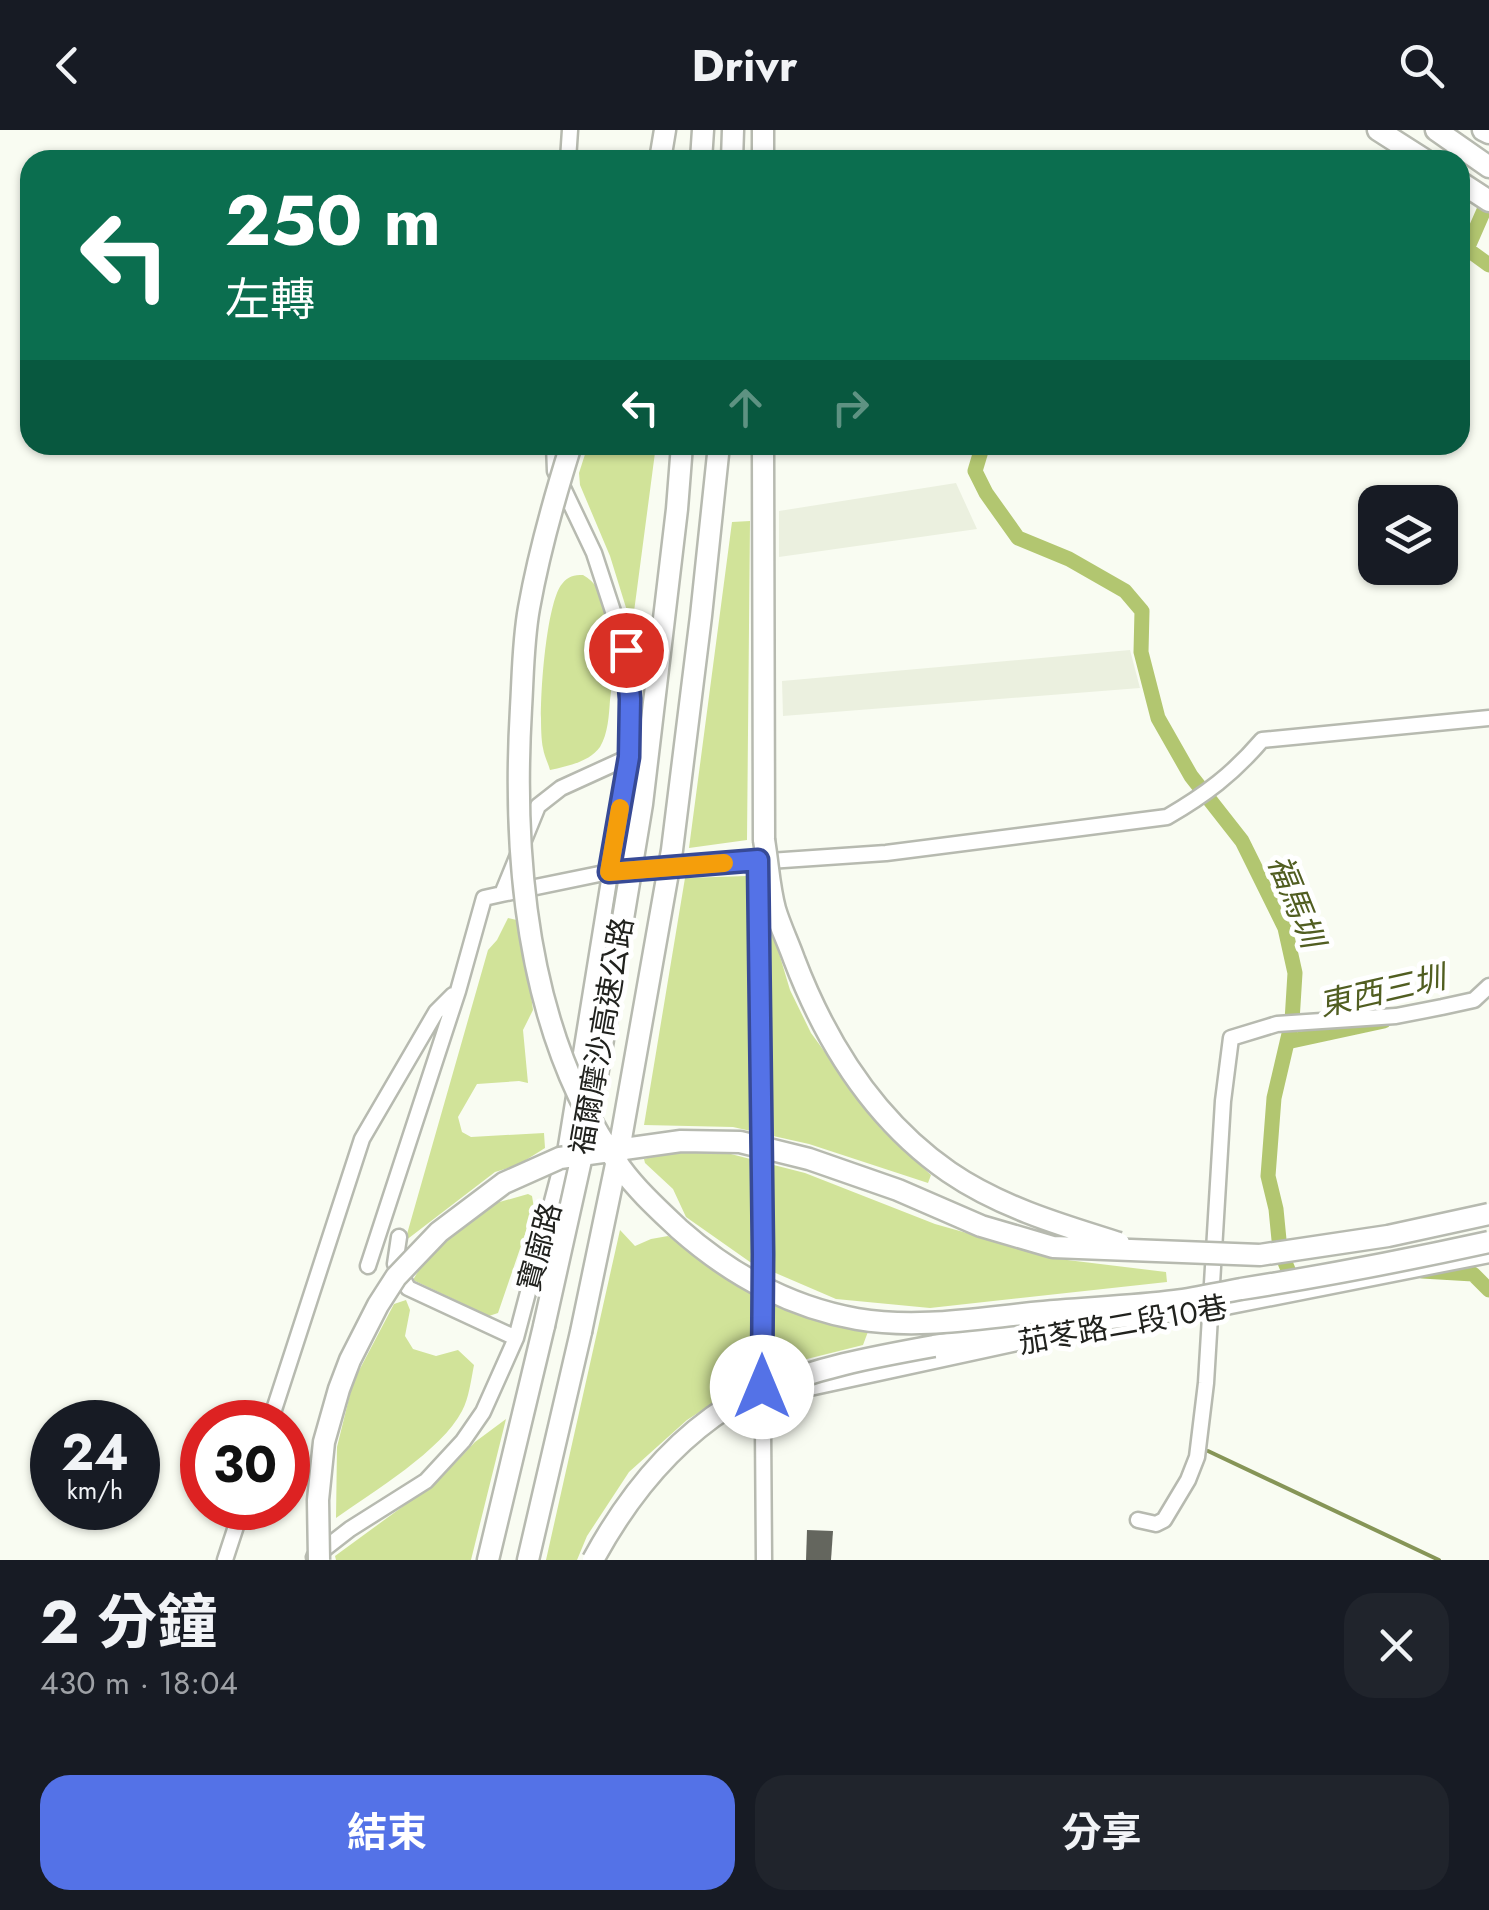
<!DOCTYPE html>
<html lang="zh-TW">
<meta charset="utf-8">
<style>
:root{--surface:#171b24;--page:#20242c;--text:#f1f3f6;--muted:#9ea1a6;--accent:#5472e7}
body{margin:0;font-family:Jost,"Noto Sans TC",sans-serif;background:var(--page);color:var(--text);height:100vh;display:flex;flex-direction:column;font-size:38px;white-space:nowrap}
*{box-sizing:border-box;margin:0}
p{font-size:32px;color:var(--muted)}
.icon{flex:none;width:55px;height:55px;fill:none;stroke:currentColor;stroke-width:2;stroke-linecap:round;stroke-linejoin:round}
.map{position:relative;height:1430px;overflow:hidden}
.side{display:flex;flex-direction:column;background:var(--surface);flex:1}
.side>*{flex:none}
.banner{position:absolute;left:20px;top:20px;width:1450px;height:305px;border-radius:30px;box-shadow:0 2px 8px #0004;background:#0b6e4f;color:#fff;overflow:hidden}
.tools{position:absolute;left:1358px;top:355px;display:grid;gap:20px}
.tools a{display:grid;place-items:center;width:100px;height:100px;border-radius:20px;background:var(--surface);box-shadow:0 2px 8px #0004;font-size:50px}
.speed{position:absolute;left:30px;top:1270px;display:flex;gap:20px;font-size:50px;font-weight:700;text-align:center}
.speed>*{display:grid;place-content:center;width:130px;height:130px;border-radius:50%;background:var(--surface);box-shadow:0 2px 8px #0004;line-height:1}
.speed small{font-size:25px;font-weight:400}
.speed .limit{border:15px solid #d22;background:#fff;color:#111}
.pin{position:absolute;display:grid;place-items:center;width:85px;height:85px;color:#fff;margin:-42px;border:5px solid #fff;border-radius:50%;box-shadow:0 2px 10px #0007}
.me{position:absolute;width:110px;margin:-55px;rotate:0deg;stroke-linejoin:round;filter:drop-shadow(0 0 8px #0008)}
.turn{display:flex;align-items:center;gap:35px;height:210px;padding:0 40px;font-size:45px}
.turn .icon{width:130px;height:130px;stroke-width:2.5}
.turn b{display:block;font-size:70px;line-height:85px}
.lanes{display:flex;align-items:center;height:95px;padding:0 40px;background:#0003;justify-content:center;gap:50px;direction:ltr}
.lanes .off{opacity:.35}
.round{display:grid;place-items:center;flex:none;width:105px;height:105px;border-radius:30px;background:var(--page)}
.headline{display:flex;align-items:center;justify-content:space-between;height:170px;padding:0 40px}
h1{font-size:60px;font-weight:700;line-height:75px}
.action{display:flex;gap:20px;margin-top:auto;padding:20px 40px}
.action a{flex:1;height:115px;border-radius:30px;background:var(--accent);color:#fff;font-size:40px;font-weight:700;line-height:115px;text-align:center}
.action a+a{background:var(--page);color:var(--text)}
header{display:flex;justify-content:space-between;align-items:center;height:130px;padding:0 40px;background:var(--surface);font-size:45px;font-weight:700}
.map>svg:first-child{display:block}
.built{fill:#ebf0df}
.green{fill:#d1e399}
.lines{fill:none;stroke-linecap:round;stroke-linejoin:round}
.stream{stroke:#869557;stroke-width:4}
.canal{stroke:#b2c670;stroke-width:15}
.building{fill:#64665e}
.minor-casing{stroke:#b7bab0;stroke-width:19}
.highway-casing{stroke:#b7bab0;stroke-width:25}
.minor{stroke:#fff;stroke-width:14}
.highway{stroke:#fff;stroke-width:20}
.highway-bridge-casing{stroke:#b7bab0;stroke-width:25;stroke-linecap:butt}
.highway-bridge{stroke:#fff;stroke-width:20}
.route-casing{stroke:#374a96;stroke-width:25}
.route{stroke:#5472e7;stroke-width:18}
.slow{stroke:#f59e0b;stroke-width:18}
.labels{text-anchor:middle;stroke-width:10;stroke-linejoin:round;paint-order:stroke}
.street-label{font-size:30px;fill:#21221e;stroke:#fff}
.water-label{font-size:32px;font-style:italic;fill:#515e21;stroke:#fff}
</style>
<header><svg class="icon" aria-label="back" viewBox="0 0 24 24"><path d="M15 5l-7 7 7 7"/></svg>Drivr<svg class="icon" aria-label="search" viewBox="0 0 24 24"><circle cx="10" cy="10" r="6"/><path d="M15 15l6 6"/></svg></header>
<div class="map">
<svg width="1489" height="1430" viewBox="0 0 1489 1430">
<rect width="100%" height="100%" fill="#f9fcf2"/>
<path class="built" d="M 956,353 L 977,399 L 779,427 L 779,381 Z
M 1130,520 L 1140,558 L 783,586 L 782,551 Z"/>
<path class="green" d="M 588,315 L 656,315 L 632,497 L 610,426 L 580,355 L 579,343 Z
M 750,391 L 747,710 L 689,718 L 732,392 Z
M 583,445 C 620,466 615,533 610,570 C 609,585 608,604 600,617 C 589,632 568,636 550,640 C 548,633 544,625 543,618 C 537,590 545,474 562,454 C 568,446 574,445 583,445 Z
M 746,746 L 755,786 L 768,786 L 790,860 L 811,903 L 881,999 L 931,1045 L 928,1053 L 809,1014 L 733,997 L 644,995 L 685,748 Z
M 508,788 L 521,791 L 533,880 L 523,900 L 528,953 L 519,951 L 477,954 L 458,987 L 462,1002 L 471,1007 L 544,1003 L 545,1018 L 518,1035 L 495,1042 L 405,1111 L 488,820 L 497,810 Z
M 676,1020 L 727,1023 L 805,1043 L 935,1094 L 1059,1129 L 1166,1142 L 1167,1152 L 930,1178 L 836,1169 L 750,1132 L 686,1087 L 673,1059 L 645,1033 L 644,1029 Z
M 528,1064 L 532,1066 L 534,1078 L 498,1183 L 489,1186 L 413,1150 L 420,1138 L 447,1110 L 496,1073 Z
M 620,1100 L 635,1116 L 651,1109 L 668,1106 L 738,1157 L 807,1186 L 869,1199 L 863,1215 L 799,1231 L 740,1256 L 687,1290 L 629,1342 L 587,1406 L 577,1430 L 546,1430 Z
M 406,1170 L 410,1180 L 405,1206 L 413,1219 L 436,1226 L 458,1220 L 474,1235 C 471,1250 469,1268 462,1281 C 442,1320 373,1362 336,1388 L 337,1317 L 353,1252 L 394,1174 Z
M 506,1289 L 471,1430 L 336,1430 L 335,1426 L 439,1350 L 475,1312 Z"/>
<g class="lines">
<path class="stream" d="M 1208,1321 L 1439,1430"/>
<path class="canal" d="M 1489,69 L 1467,119 L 1489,135
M 986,315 L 981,321 L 975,341 L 986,363 L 1018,408 L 1069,429 L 1125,461 L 1142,481 L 1141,522 L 1158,588 L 1191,646 L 1242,711 L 1285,798 L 1295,843 L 1292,891 L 1274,968 L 1268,1046 L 1276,1079 L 1280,1120 L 1291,1147 L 1299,1154
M 1287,912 L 1384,891
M 1422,1141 L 1473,1144 L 1489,1160"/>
</g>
<path class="building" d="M 807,1400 L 833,1401 L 831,1430 L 806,1430 Z"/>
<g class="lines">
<g class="minor-casing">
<path id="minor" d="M 568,30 L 570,0
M 758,730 C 761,963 762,1197 764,1430
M 502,764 L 609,742 L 886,723 L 1167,687 C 1205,665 1233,644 1262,610 L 1489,588
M 399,1107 L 395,1134 L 408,1158 L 516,1208
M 368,1136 L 458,861 L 484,768 L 502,764 L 538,676 L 561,658 L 629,627
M 1077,1199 L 1111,1191 L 1211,1180 L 1489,1125
M 763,1284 L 810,1258 L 1017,1213
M 270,1292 L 362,1009 L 436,882 L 453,865
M 1138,1390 L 1156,1394 L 1164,1390 L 1188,1350 L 1197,1327 L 1206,1253 L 1223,971 L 1231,908 L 1277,894 L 1396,886 L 1442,877 L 1474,870 L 1489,856
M 314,1427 L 350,1399 L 426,1351 L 463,1311 L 483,1282 L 516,1208 L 565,1022 L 629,627 L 630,569 L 626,521 L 594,423 L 555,341 L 554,315
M 225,1430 L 242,1378"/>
</g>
<g class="highway-casing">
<path id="highway" d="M 763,0 L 763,30
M 1378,0 L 1425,30
M 1436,0 L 1489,37
M 1483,0 L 1489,3
M 660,30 L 665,0
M 701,30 L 703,0
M 732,30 L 733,0
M 1460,52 L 1489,71
M 763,315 L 764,710
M 934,1216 L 1044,1200 L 1103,1182
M 488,1430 L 544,1196
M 528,1430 L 581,1202"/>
</g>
<use href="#minor" class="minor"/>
<use href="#highway" class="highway"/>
<g class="highway-bridge-casing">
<path id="highway-bridge" d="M 571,315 C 554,369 539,422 529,478 C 523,511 523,545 521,578 C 512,733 528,909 621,1038 C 637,1060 659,1080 679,1099 C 730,1144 789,1177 857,1189 C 916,1199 973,1189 1032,1183 C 1080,1178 1128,1177 1175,1171 C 1197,1168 1219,1163 1241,1159 C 1324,1146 1407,1130 1489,1112
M 764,710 C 768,733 769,757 775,779 C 780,796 788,812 794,829 C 826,913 874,990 949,1042 C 1000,1077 1061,1095 1119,1113
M 544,1196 L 589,994 L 642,674 L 677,379 L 682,315
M 581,1202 L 619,1020 L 672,720 L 701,486 L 719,315
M 319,1430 L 318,1370 L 324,1312 L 339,1259 L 350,1230 L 378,1175 L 396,1147 L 439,1102 L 504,1053 L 560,1028 L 681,1011 L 740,1012 L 809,1029 L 898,1060 L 981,1096 L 1053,1117 L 1260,1125 L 1388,1106 L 1489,1084
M 593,1430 C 626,1369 669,1314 729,1276 C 737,1271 747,1267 757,1263 C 813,1238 873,1227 934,1216"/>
</g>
<use href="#highway-bridge" class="highway-bridge"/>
</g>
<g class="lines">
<g class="route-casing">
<path id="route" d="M 626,520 L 630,569 L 629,627 L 609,742 L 758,730 L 763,1124 L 762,1257"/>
</g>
<use href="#route" class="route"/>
<path class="slow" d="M 620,678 L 609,742 L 724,733"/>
</g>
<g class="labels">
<g class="street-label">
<text transform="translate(602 906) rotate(-80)" y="10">福爾摩沙高速公路</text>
<text transform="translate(540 1117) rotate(-75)" y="10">寶廍路</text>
<text transform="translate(1123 1195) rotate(-10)" y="10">茄苳路二段10巷</text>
</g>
<g class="water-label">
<text transform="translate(1296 771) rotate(68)" y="11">福馬圳</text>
<text transform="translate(1382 861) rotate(-13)" y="11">東西三圳</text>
</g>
</g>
</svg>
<div class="tools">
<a><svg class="icon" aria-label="layers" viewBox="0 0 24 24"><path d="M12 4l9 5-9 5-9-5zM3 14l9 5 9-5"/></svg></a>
</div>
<div class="speed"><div>24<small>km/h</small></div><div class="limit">30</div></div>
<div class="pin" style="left:626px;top:520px;background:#d93025"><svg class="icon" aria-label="arrive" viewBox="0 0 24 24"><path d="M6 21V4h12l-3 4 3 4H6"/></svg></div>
<svg class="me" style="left:762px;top:1257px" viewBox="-20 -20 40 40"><circle r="19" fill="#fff"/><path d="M0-13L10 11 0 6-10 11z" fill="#5472e7"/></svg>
<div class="banner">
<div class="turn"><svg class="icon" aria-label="left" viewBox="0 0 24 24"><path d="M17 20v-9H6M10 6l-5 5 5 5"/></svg><div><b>250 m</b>左轉</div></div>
<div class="lanes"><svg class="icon" aria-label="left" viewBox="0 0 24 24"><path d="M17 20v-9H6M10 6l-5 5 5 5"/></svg><svg class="icon off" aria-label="ahead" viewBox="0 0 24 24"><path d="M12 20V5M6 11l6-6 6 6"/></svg><svg class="icon off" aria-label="right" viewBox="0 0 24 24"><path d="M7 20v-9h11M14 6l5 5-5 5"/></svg></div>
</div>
</div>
<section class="side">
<div class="headline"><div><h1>2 分鐘</h1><p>430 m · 18:04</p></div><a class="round"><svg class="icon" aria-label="close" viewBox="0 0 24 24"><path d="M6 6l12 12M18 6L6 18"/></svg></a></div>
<div class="action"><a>結束</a><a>分享</a></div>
</section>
